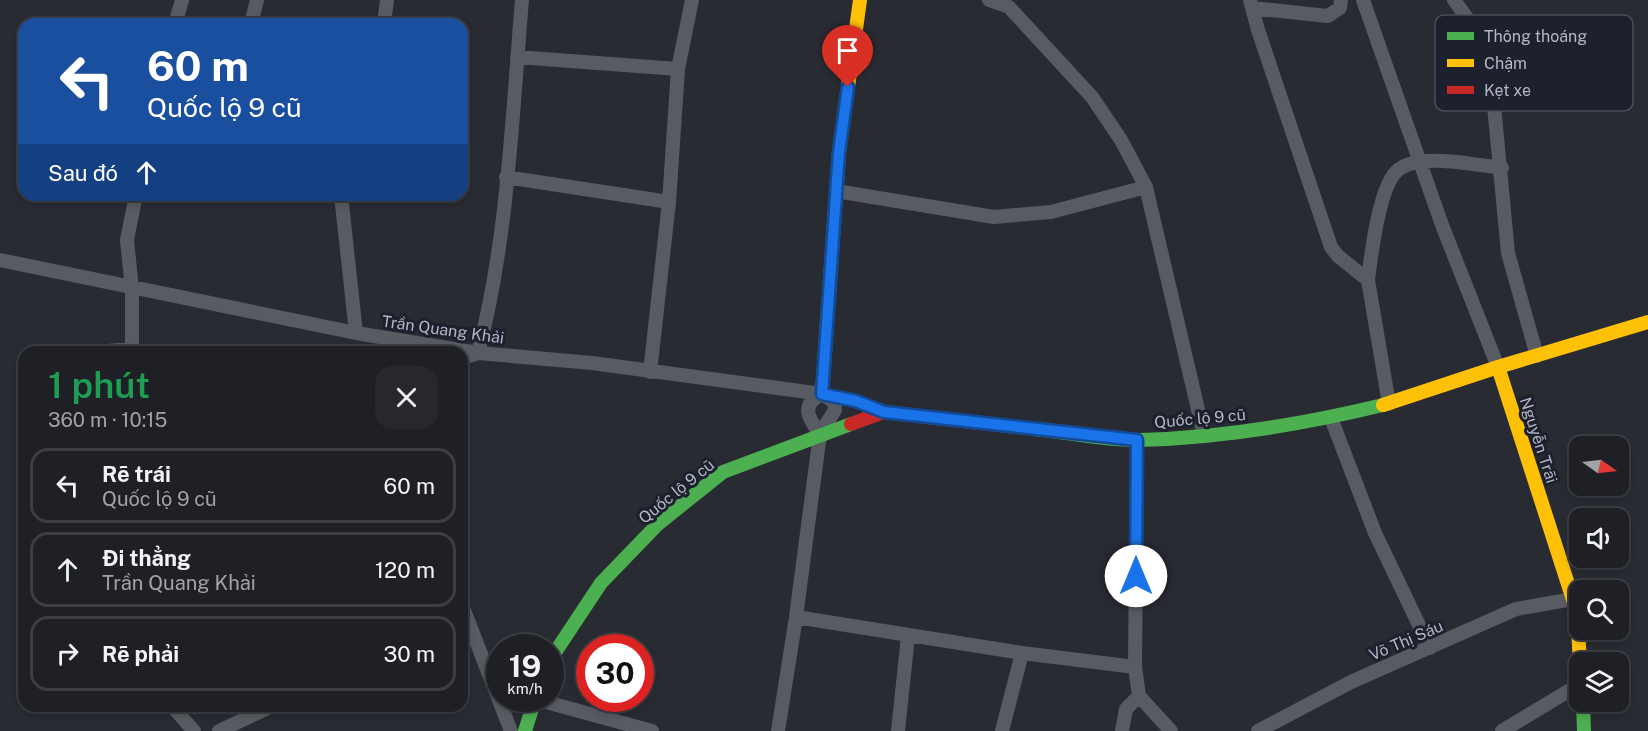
<!DOCTYPE html>
<html lang="vi">
<meta charset="utf-8">
<style>
:root{--surface:#1f2026;--page:#27282e;--text:#f1f3f6;--muted:#a1a3a7;--line:#3c3e43}
body{margin:0;font-family:"Public Sans",sans-serif;background:var(--page);color:var(--text);height:100vh;display:flex;flex-direction:column;font-size:22px;white-space:nowrap}
*{box-sizing:border-box;margin:0}
p{font-size:20px;color:var(--muted)}
.icon{flex:none;width:33px;height:33px;fill:none;stroke:currentColor;stroke-width:2;stroke-linecap:round;stroke-linejoin:round}
.map{position:relative;flex:1;overflow:hidden}
.drawer{position:absolute;left:18px;top:346px;width:450px;height:366px;display:flex;flex-direction:column;background:var(--surface);border-radius:18px;box-shadow:0 3px 9px #0003,0 0 0 2px var(--line)}
.drawer>*{flex:none}
.hud{position:absolute;left:18px;top:18px;width:450px;height:183px;border-radius:18px;box-shadow:0 3px 9px #0003,0 0 0 2px var(--line);background:#1a4fa0;color:#fff;overflow:hidden}
.needle{width:39px;rotate:104deg}
.buttons{position:absolute;left:1569px;top:436px;display:grid;gap:12px}
.buttons a{display:grid;place-items:center;width:60px;height:60px;border-radius:12px;background:var(--surface);box-shadow:0 3px 9px #0003,0 0 0 2px var(--line);font-size:30px}
.speed{position:absolute;left:486px;top:634px;display:flex;gap:12px;font-size:30px;font-weight:700;text-align:center}
.speed>*{display:grid;place-content:center;width:78px;height:78px;border-radius:50%;background:var(--surface);box-shadow:0 3px 9px #0003,0 0 0 2px var(--line);line-height:1}
.speed small{font-size:15px;font-weight:400}
.speed .limit{border:9px solid #d22;background:#fff;color:#111}
.pin{position:absolute;display:grid;place-items:center;width:51px;height:51px;color:#fff;margin:-62px -26px;border-radius:50% 50% 50% 0;rotate:-45deg;box-shadow:0 0 6px #0007}
.pin .icon{rotate:45deg}
.me{position:absolute;width:66px;margin:-33px;rotate:0deg;stroke-linejoin:round;filter:drop-shadow(0 0 4px #0008)}
.turn{display:flex;align-items:center;gap:21px;height:126px;padding:0 30px;font-size:27px}
.turn .icon{width:78px;height:78px;stroke-width:2.5}
.turn b{display:block;font-size:42px;line-height:51px}
.then{display:flex;align-items:center;height:57px;padding:0 30px;background:#0003;gap:12px;font-size:22px}
.round{display:grid;place-items:center;flex:none;width:63px;height:63px;border-radius:18px;background:var(--page)}
.summary{display:flex;align-items:center;justify-content:space-between;height:102px;padding:0 30px}
h1{font-size:36px;font-weight:600;line-height:45px;color:#1e9e55}
ul{padding:0;list-style:none}
li{display:flex;align-items:center;gap:18px;height:75px;margin:0 12px 9px;padding:0 18px;border:3px solid var(--line);border-radius:18px}
li div{flex:1}
li b{display:block;font-size:22px}
li em{font-style:normal}
.map>svg:first-child{display:block}
.lines{fill:none;stroke-linecap:round;stroke-linejoin:round}
.street{stroke:#595b62;stroke-width:14}
.fast{stroke:#4caf50;stroke-width:14}
.slow{stroke:#ffc107;stroke-width:14}
.jam{stroke:#c62828;stroke-width:14}
.route-casing{stroke:#114b97;stroke-width:15}
.route{stroke:#1a73e8;stroke-width:10}
.labels{text-anchor:middle;stroke-width:6;stroke-linejoin:round;paint-order:stroke}
.street-label{font-size:16px;fill:#b3b7c5;stroke:#1d212e}
.key{fill:#1d212e;stroke:#4a4e5b;stroke-width:1.5}
.key-label{font-size:16px;fill:#b3b7c5}
</style>
<div class="map">
<svg width="1648" height="731" viewBox="0 0 1648 731">
<rect width="100%" height="100%" fill="#292b33"/>
<g class="lines">
<path class="street" d="M 989,0 L 1009,7 L 1092,97 L 1121,140 L 1146,187 L 1204,435
M 1250,0 L 1258,30 L 1331,247 L 1338,256 L 1368,280 L 1389,404
M 1363,0 L 1442,225 L 1498,367
M 1454,0 L 1478,33 L 1491,74 L 1508,253 L 1537,356
M 1252,8 L 1328,16 L 1340,8 L 1341,0
M 175,24 L 182,0
M 251,24 L 257,0
M 384,24 L 387,0
M 517,57 L 678,69
M 506,177 L 669,202
M 836,191 L 994,217 L 1051,212 L 1146,187
M 341,195 L 356,333
M 0,260 L 356,333 L 478,353 L 592,363 L 822,394 L 856,401 L 884,412
M 1368,280 C 1371,256 1379,185 1398,170 C 1420,152 1475,165 1502,168
M 95,352 L 132,349
M 132,352 L 132,289 L 127,240 L 136,195
M 469,356 L 478,353 C 508,239 512,117 522,0
M 650,372 L 669,202 L 678,69 L 692,0
M 1331,418 L 1375,533 L 1430,648
M 1137,440 L 1135,667 L 1139,696 L 1171,731
M 462,605 L 511,731
M 796,617 L 1022,653 L 1135,667
M 535,699 L 652,731
M 172,706 L 194,731
M 219,731 L 272,706
M 778,731 L 796,617 L 820,434 L 835,410 L 834,402 L 822,394 C 800,405 808,418 820,434
M 898,731 L 908,636
M 1002,731 L 1022,653
M 1122,731 L 1126,709 L 1139,696
M 1258,731 L 1351,682 L 1516,609 L 1573,599
M 1502,731 L 1580,684"/>
<path class="fast" d="M 1034,429 C 1068,432 1105,441 1139,440 C 1221,438 1304,424 1383,405
M 550,660 L 601,583 L 658,524 L 723,472 L 851,424
M 1583,702 L 1584,731
M 525,731 L 535,699"/>
<path class="slow" d="M 1498,367 L 1577,612 L 1580,663
M 822,394 L 839,152 L 860,0
M 1383,405 L 1498,367 L 1648,322"/>
<path class="jam" d="M 851,424 L 884,412 L 1034,429"/>
</g>
<g class="lines">
<g class="route-casing">
<path id="route" d="M 848,87 L 839,152 L 822,394 L 856,401 L 884,412 L 1137,440 L 1136,576"/>
</g>
<use href="#route" class="route"/>
</g>
<g class="labels">
<g class="street-label">
<text transform="translate(443 329) rotate(8)" y="6">Trần Quang Khải</text>
<text transform="translate(1200 418) rotate(-5)" y="6">Quốc lộ 9 cũ</text>
<text transform="translate(1539 440) rotate(72)" y="6">Nguyễn Trãi</text>
<text transform="translate(676 491) rotate(-39)" y="6">Quốc lộ 9 cũ</text>
<text transform="translate(1406 640) rotate(-23)" y="6">Võ Thị Sáu</text>
</g>
</g>
<rect x="1435" y="15" width="198" height="96" rx="9" class="key"/>
<rect x="1447" y="32" width="27" height="8" fill="#4caf50"/>
<rect x="1447" y="59" width="27" height="8" fill="#ffc107"/>
<rect x="1447" y="86" width="27" height="8" fill="#c62828"/>
<g class="key-label">
<text x="1484" y="42">Thông thoáng</text>
<text x="1484" y="69">Chậm</text>
<text x="1484" y="96">Kẹt xe</text>
</g>
</svg>
<div class="buttons">
<a><svg class="needle" viewBox="-14 -14 28 28"><path d="M0-13l5 13h-10z" fill="#e53935"/><path d="M0 13l5-13h-10z" fill="#a1a3a7"/></svg></a>
<a><svg class="icon" aria-label="sound" viewBox="0 0 24 24"><path d="M4 9h4l5-4v14l-5-4H4zM17 9q2 3 0 6"/></svg></a>
<a><svg class="icon" aria-label="search" viewBox="0 0 24 24"><circle cx="10" cy="10" r="6"/><path d="M15 15l6 6"/></svg></a>
<a><svg class="icon" aria-label="layers" viewBox="0 0 24 24"><path d="M12 4l9 5-9 5-9-5zM3 14l9 5 9-5"/></svg></a>
</div>
<div class="speed"><div>19<small>km/h</small></div><div class="limit">30</div></div>
<div class="pin" style="left:848px;top:87px;background:#d93025"><svg class="icon" aria-label="arrive" viewBox="0 0 24 24"><path d="M6 21V4h12l-3 4 3 4H6"/></svg></div>
<svg class="me" style="left:1136px;top:576px" viewBox="-20 -20 40 40"><circle r="19" fill="#fff"/><path d="M0-13L10 11 0 6-10 11z" fill="#1a73e8"/></svg>
<div class="hud">
<div class="turn"><svg class="icon" aria-label="left" viewBox="0 0 24 24"><path d="M17 20v-9H6M10 6l-5 5 5 5"/></svg><div><b>60 m</b>Quốc lộ 9 cũ</div></div>
<div class="then">Sau đó<svg class="icon" aria-label="ahead" viewBox="0 0 24 24"><path d="M12 20V5M6 11l6-6 6 6"/></svg></div>
</div>
<section class="drawer">
<div class="summary"><div><h1>1 phút</h1><p>360 m · 10:15</p></div><a class="round"><svg class="icon" aria-label="close" viewBox="0 0 24 24"><path d="M6 6l12 12M18 6L6 18"/></svg></a></div>
<ul>
<li><svg class="icon" aria-label="left" viewBox="0 0 24 24"><path d="M17 20v-9H6M10 6l-5 5 5 5"/></svg><div><b>Rẽ trái</b><p>Quốc lộ 9 cũ</p></div><em>60 m</em></li>
<li><svg class="icon" aria-label="ahead" viewBox="0 0 24 24"><path d="M12 20V5M6 11l6-6 6 6"/></svg><div><b>Đi thẳng</b><p>Trần Quang Khải</p></div><em>120 m</em></li>
<li><svg class="icon" aria-label="right" viewBox="0 0 24 24"><path d="M7 20v-9h11M14 6l5 5-5 5"/></svg><div><b>Rẽ phải</b></div><em>30 m</em></li>
</ul>
</section>
</div>
